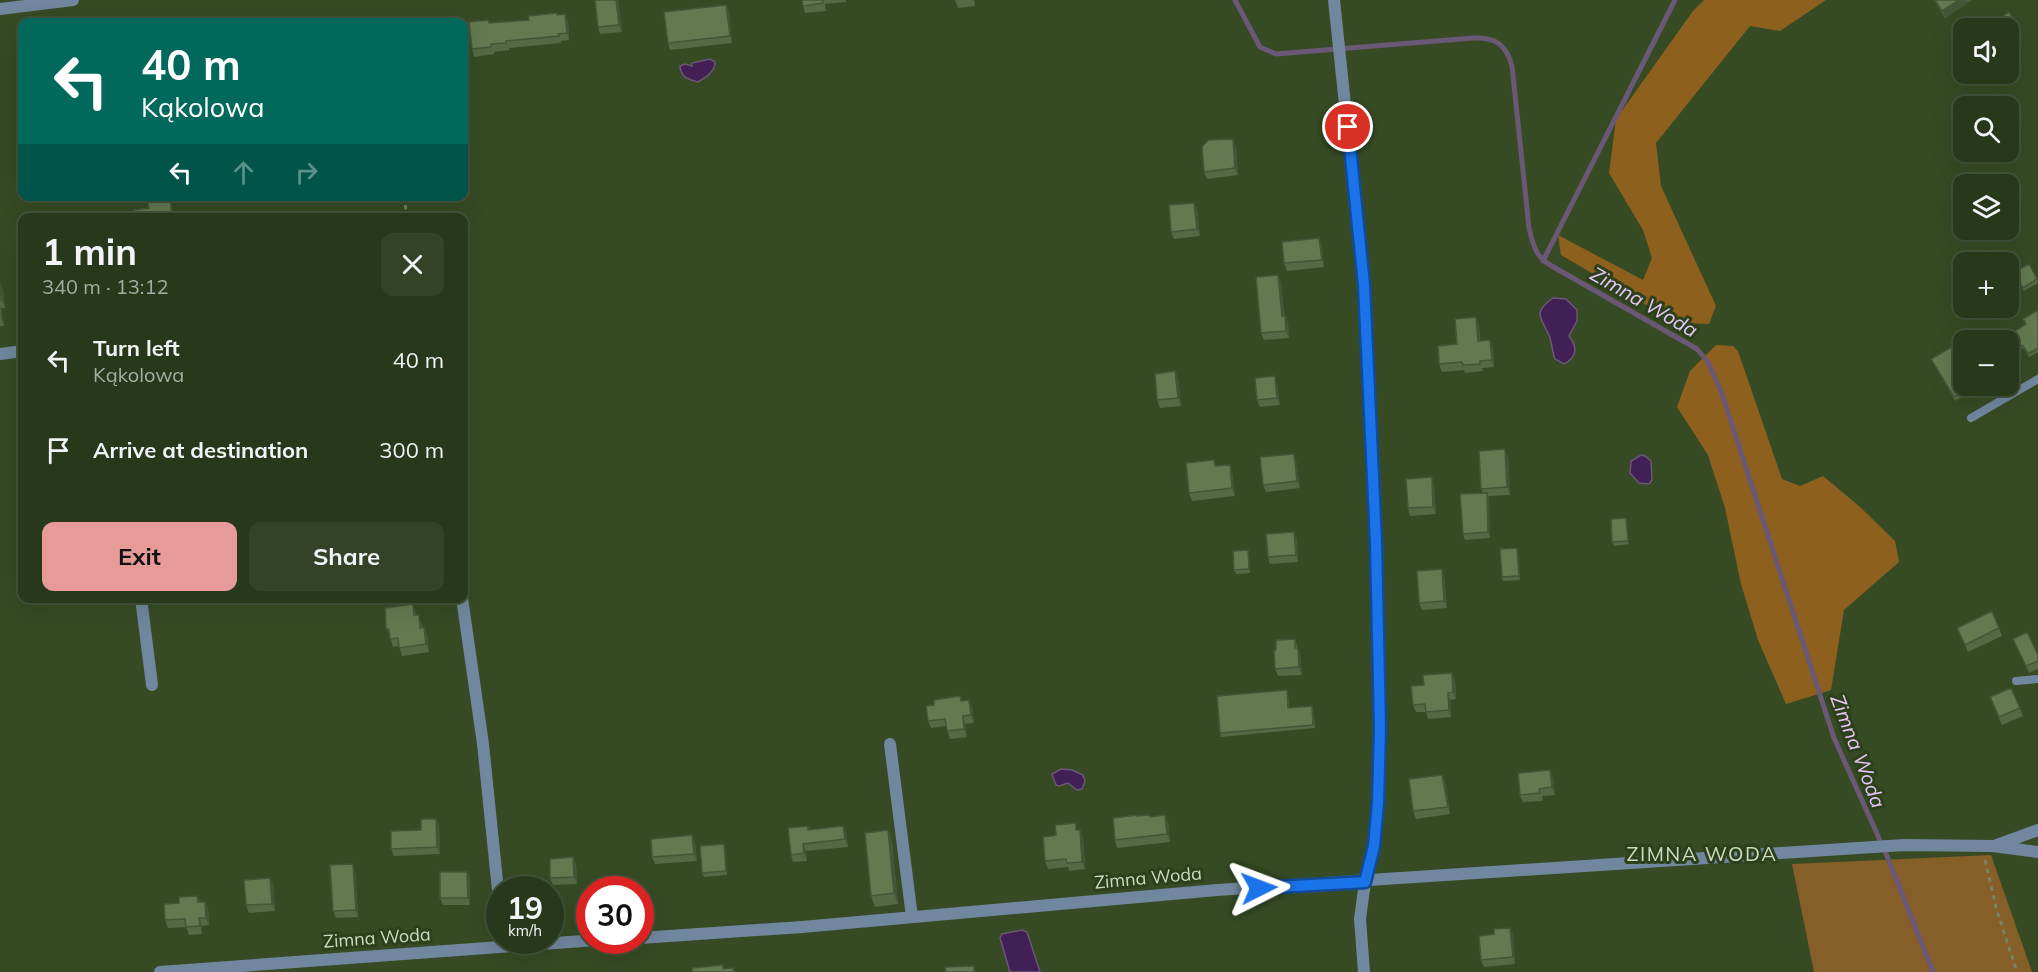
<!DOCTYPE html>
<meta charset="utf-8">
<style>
:root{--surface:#28381b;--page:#344328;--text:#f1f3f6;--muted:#a5aca3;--line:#44523a;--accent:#e69b98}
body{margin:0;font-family:Mulish,sans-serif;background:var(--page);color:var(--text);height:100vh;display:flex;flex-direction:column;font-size:22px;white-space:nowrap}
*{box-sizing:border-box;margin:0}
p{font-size:20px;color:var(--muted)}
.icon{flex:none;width:33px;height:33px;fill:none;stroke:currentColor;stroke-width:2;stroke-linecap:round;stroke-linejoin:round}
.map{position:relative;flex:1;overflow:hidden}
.details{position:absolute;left:18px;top:213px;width:450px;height:390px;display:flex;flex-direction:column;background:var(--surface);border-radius:12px;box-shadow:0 6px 24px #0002,0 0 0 2px var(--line)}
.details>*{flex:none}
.guide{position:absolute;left:18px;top:18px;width:450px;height:183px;border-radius:12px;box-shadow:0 6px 24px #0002,0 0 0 2px var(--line);background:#00695c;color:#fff;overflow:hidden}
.tools{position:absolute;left:1953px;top:18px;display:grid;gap:12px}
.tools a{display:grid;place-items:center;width:66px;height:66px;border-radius:12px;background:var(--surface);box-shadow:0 6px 24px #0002,0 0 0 2px var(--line);font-size:30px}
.speed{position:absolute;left:486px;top:876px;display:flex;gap:12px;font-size:30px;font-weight:700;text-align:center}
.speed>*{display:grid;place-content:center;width:78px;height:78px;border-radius:50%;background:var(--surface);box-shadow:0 6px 24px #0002,0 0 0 2px var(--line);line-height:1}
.speed small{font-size:15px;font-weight:400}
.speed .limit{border:9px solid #d22;background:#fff;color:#111}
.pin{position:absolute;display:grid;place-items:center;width:51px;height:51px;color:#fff;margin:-26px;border:3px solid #fff;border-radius:50%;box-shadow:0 2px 6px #0007}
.me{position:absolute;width:66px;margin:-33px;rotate:87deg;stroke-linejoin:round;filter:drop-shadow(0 0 4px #0008)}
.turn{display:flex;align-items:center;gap:21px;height:126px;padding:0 24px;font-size:27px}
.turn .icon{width:78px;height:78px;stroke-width:2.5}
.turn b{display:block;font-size:42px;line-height:51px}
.lanes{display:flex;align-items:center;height:57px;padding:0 24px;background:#0003;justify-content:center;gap:30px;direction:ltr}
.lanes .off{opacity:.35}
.round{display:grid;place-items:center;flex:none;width:63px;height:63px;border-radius:12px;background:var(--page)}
.headline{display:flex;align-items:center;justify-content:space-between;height:102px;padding:0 24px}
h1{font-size:36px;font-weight:700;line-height:45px}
.action{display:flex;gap:12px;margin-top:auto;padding:12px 24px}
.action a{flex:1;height:69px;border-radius:12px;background:var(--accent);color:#111;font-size:24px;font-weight:700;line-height:69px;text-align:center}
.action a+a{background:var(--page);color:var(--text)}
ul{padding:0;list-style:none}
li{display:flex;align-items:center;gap:18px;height:90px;padding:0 24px}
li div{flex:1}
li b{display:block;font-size:22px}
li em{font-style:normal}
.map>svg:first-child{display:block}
.green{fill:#865e27}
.forest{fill:#8e601e}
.water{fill:#421f55;stroke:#6b5776;stroke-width:1.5}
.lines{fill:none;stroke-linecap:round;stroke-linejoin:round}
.stream{stroke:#6b5776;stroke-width:5}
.path{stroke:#738564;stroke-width:3;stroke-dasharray:4.5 4.5;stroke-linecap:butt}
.lane{stroke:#71879f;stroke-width:8}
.street{stroke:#71879f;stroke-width:12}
.wall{fill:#556945}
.shaded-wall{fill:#455538}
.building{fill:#637a50;stroke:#455538;stroke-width:1.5}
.route-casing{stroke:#114b97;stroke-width:15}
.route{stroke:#1a73e8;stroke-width:10}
.labels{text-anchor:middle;stroke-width:6;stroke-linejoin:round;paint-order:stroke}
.street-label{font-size:18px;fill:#ccd9c2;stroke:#2c4019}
.water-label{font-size:20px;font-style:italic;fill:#e5c6fa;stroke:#2c4019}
.neighbourhood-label{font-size:20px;letter-spacing:1.5px;fill:#ccd9c2;stroke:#2c4019}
</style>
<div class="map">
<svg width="2038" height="972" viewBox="0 0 2038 972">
<rect width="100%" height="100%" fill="#364b24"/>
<path class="green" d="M 1991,855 L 2032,972 L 1814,972 L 1792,864 Z"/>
<path class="forest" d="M 1704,0 L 1826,0 L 1780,31 L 1750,26 L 1656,143 L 1661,186 L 1716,306 L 1709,324 L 1677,323 L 1561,255 L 1558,235 L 1643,280 L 1652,258 L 1643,230 L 1609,173 L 1616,119 L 1693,11 Z
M 1716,345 L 1733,346 L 1738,351 L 1782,479 L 1800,486 L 1823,476 L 1859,506 L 1895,541 L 1899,562 L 1844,610 L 1831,690 L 1786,704 L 1758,640 L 1741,584 L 1725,508 L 1708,455 L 1677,407 L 1690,371 Z"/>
<path class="water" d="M 710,59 L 715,62 C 715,72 706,77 698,82 C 688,79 681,78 680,66 L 685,64 L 692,66 L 692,63 Z
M 1553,298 L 1566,299 L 1577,310 L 1577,321 L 1569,336 C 1578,347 1577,357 1564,364 L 1555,359 C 1552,352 1552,342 1549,335 C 1541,317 1532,313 1553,298 Z
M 1641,455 L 1645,456 L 1651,461 L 1652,480 L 1649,484 L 1639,483 L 1630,473 L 1631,461 Z
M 1061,769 L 1072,770 L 1083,775 L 1085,781 L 1082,789 L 1077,790 L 1068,783 L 1059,786 L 1056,785 L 1052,774 Z
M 1022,930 L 1027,932 L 1040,972 L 1010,972 L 1000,938 L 1002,934 Z"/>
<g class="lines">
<path class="stream" d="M 1235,0 L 1260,47 L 1276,54 L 1473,38 C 1495,37 1506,44 1512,66 L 1529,228 C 1533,244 1535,256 1550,265 L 1697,349 L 1708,362 L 1721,391 L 1834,738 L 1887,856 L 1933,972
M 1543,261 L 1675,0"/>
<path class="path" d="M 404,196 L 407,218
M 1985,860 L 1997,911 L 2017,972"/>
<path class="lane" d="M 1971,418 L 2038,379
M 2016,681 L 2038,679"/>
<path class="street" d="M 1334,0 L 1364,285 L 1376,542 L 1380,728 L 1378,803 L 1374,846 L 1365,882 L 1360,919 L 1364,972
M 0,9 L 73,0
M 0,354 L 22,351
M 141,598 L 152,685
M 462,598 L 483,744 L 500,910
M 890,744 L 912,917
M 1997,845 L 2038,830
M 640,938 L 802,927 L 1217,890 L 1904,845 L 1993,846 L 2038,852
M 160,972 L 596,940"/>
</g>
<path class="wall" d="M 618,0 L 622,32 L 600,34 L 598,27 Z
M 802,0 L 846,0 L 846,2 L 825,4 L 826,11 L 805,13 Z
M 955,0 L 974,0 L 975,6 L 958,8 Z
M 1934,0 L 1971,0 L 1971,1 L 1945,18 Z
M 726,5 L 729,13 L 732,43 L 670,50 L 668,43 Z
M 565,14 L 568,22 L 569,40 L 561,41 L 561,43 L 509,48 L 509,50 L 494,52 L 494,54 L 474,57 L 472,49 L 529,20 Z
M 1236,147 L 1238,175 L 1207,179 L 1204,172 Z
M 1194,203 L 1197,210 L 1200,236 L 1174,239 L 1171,232 Z
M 1319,238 L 1322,246 L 1324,267 L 1287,271 L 1284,263 Z
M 2014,272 L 2037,279 L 2038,283 L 2024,291 Z
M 1278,275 L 1281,282 L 1284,316 L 1288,323 L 1289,338 L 1264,340 L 1261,333 Z
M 0,283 L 3,291 L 5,308 L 1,308 L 4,326 L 0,326 Z
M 2038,310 L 2038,352 L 2029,357 L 2024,349 L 2019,347 L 2017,344 L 2019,340 L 2015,331 L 2025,324 L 2023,319 Z
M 1479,325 L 1480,340 L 1490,340 L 1493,347 L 1494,367 L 1482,368 L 1483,371 L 1465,373 L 1464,370 L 1442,372 L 1439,364 L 1457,344 Z
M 1931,359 L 1964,386 L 1981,386 L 1955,401 Z
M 1175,371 L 1178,379 L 1181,406 L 1160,408 L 1157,400 Z
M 1277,384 L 1280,405 L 1260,407 L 1257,400 Z
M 1508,457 L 1510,495 L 1488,496 L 1489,499 L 1490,538 L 1465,540 L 1463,534 L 1483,493 L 1481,489 Z
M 1214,460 L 1216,466 L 1232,472 L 1235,496 L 1192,501 L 1189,493 Z
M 1296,461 L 1300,488 L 1266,492 L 1263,485 Z
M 1434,485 L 1436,514 L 1410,516 L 1408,508 Z
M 1626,518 L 1627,521 L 1629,544 L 1614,546 L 1612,542 Z
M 1297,539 L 1298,562 L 1270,564 L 1268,557 Z
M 1248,550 L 1249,554 L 1250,573 L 1236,574 L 1234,570 Z
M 1518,552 L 1520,580 L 1503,581 L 1502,577 Z
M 1442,569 L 1444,576 L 1447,608 L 1422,610 L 1419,603 Z
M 413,604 L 416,615 L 421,622 L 422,627 L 424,627 L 427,635 L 429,652 L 402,656 L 399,646 L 393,647 L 390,636 L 386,628 Z
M 1957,628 L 1999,628 L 2002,636 L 1968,652 Z
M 1295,639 L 1300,655 L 1302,675 L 1278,676 L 1275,669 L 1276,650 Z
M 2013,639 L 2038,655 L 2038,669 L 2029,673 Z
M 1455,680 L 1456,699 L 1450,700 L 1451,717 L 1428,719 L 1426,712 L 1416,712 L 1413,705 Z
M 1288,694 L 1289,708 L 1313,710 L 1315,728 L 1221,737 L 1220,733 Z
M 1990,697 L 2020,708 L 2023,716 L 2002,725 Z
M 962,701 L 972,707 L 974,723 L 965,724 L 967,737 L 950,739 L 946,726 L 931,728 L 928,721 Z
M 1550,770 L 1553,777 L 1555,795 L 1542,796 L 1543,801 L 1523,802 L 1520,795 Z
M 1442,775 L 1445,782 L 1450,814 L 1416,819 L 1413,811 Z
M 1137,816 L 1150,817 L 1168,823 L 1170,842 L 1117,848 L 1115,840 Z
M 436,819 L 439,826 L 440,854 L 394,856 L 391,849 L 421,830 Z
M 808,826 L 809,830 L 843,826 L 846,833 L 848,847 L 806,851 L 807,861 L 793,862 L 791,855 Z
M 888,830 L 892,841 L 898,904 L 875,907 L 871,896 Z
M 1078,830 L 1080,830 L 1083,837 L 1085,869 L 1069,871 L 1068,867 L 1048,869 L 1045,861 L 1056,835 Z
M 692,835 L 695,843 L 697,861 L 655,864 L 652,857 Z
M 724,844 L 725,848 L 727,875 L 704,877 L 702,873 Z
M 573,857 L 576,865 L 577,884 L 553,885 L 550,878 Z
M 355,871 L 358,917 L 336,918 L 333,911 Z
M 467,872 L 470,879 L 470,905 L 443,905 L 440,898 Z
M 270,878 L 273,885 L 275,911 L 249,913 L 246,905 Z
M 197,896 L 200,902 L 205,902 L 208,909 L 209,925 L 202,926 L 202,934 L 189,935 L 186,927 L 168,928 L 165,920 L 179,903 Z
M 1510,928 L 1513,935 L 1515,964 L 1484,967 L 1481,960 L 1494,934 Z"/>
<path class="shaded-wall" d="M 616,0 L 618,0 L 622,32 L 619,25 Z
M 1959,0 L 1971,1 L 1945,18 L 1942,11 Z
M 726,5 L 729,13 L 732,43 L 730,36 Z
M 565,14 L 568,22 L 569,40 L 567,33 Z
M 2017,24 L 2019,28 L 2008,35 L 2008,30 Z
M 1233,139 L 1236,147 L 1238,175 L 1235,168 Z
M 170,196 L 171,201 L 174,218 L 172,218 Z
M 1194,203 L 1197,210 L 1200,236 L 1197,229 Z
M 1319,238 L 1322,246 L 1324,267 L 1322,260 Z
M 1278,275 L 1281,282 L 1284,323 L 1282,316 Z
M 0,283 L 3,291 L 5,308 L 2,300 Z
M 0,305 L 1,308 L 4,326 L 1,318 Z
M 1285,316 L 1288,323 L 1289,338 L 1286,331 Z
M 1476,317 L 1479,325 L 1480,348 L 1478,341 Z
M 1490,340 L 1493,347 L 1494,367 L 1492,360 Z
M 1175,371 L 1178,379 L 1181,406 L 1178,398 Z
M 1275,376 L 1277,384 L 1280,405 L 1277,398 Z
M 1505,449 L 1508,457 L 1510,495 L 1507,487 Z
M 1294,454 L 1296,461 L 1300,488 L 1297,481 Z
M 1230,465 L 1232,472 L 1235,496 L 1232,488 Z
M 1432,477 L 1434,485 L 1436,514 L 1433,507 Z
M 1487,493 L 1489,499 L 1490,538 L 1488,532 Z
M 1626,518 L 1627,521 L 1629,544 L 1628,541 Z
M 1294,532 L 1297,539 L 1298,562 L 1296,555 Z
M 1517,548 L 1518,552 L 1520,580 L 1519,576 Z
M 1248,550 L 1249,554 L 1250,573 L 1249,569 Z
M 1442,569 L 1444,576 L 1447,608 L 1444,601 Z
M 424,627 L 427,635 L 429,652 L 426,644 Z
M 1298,648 L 1300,655 L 1302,675 L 1299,667 Z
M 1452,673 L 1455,680 L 1456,699 L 1453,692 Z
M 1448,693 L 1450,700 L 1451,717 L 1449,710 Z
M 969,700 L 972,707 L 974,723 L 971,715 Z
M 963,716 L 965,724 L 967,737 L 964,729 Z
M 1550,770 L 1553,777 L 1555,795 L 1552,787 Z
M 1442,775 L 1445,782 L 1450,814 L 1448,807 Z
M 1165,815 L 1168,823 L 1170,842 L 1167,834 Z
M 436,819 L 439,826 L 440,854 L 437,847 Z
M 843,826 L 846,833 L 848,847 L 845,839 Z
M 888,830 L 892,841 L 898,904 L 894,893 Z
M 1080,830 L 1083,837 L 1085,869 L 1082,862 Z
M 692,835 L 695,843 L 697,861 L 694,854 Z
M 724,844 L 725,848 L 727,875 L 726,871 Z
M 803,844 L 806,851 L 807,861 L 804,853 Z
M 573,857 L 576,865 L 577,884 L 574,877 Z
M 353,864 L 355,871 L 358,917 L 356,910 Z
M 467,872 L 470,879 L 470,905 L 468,898 Z
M 270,878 L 273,885 L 275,911 L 272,904 Z
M 205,902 L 208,909 L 209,925 L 206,918 Z
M 199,918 L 202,926 L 202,934 L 200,926 Z
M 1510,928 L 1513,935 L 1515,964 L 1513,957 Z"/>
<path class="building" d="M 595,0 L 616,0 L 619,25 L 598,27 Z
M 802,0 L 823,0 L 823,3 L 803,6 Z
M 1935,0 L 1959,0 L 1942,11 Z
M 726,5 L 730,36 L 668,43 L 664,12 Z
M 2009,12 L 2017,24 L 2008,30 L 2008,28 L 1993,28 L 1990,25 Z
M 557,13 L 557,15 L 565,14 L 567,33 L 558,34 L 559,36 L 506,41 L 506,43 L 491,44 L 491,47 L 472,49 L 469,22 L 488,20 L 489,23 L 529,20 L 528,16 Z
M 1233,139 L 1235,168 L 1204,172 L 1202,147 L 1208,140 Z
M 159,196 L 170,196 L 172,218 L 135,218 L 134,210 L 149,208 L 147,198 Z
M 1194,203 L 1197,229 L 1171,232 L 1169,205 Z
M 1319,238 L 1322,260 L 1284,263 L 1282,242 Z
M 2029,264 L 2037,279 L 2023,288 L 2014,272 Z
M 1278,275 L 1282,316 L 1285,316 L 1286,331 L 1261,333 L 1256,277 Z
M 0,283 L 2,300 L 0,301 Z
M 2038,310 L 2038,348 L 2028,354 L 2023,346 L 2017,344 L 2019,339 L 2015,331 L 2026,324 L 2023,319 Z
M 1476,317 L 1478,341 L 1490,340 L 1492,360 L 1480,361 L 1480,364 L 1463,365 L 1462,362 L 1439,364 L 1438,346 L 1457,344 L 1455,319 Z
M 1962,341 L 1964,343 L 1964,386 L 1973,386 L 1954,397 L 1931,359 Z
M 1175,371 L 1178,398 L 1157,400 L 1155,374 Z
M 1275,376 L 1277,398 L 1257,400 L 1255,378 Z
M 1505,449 L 1507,487 L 1481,489 L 1479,451 Z
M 1294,454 L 1297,481 L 1263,485 L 1260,457 Z
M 1214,460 L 1215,466 L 1230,465 L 1232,488 L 1189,493 L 1186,463 Z
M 1432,477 L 1433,507 L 1408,508 L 1406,479 Z
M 1487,493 L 1488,532 L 1463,534 L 1460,494 Z
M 1626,518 L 1628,541 L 1612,542 L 1611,519 Z
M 1294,532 L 1296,555 L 1268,557 L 1266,534 Z
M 1517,548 L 1519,576 L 1502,577 L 1500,549 Z
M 1248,550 L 1249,569 L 1234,570 L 1233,551 Z
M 1442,569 L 1444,601 L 1419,603 L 1417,571 Z
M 413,604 L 414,615 L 419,615 L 420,628 L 424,627 L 426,644 L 399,648 L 398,638 L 390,639 L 389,630 L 386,628 L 385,608 Z
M 1992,611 L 1999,628 L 1965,645 L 1957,628 Z
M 2027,632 L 2038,655 L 2038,661 L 2026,666 L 2013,639 Z
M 1295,639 L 1295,648 L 1298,648 L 1299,667 L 1275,669 L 1274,650 L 1276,650 L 1276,640 Z
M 1452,673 L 1453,692 L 1448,693 L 1449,710 L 1426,712 L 1425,704 L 1413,705 L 1411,686 L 1424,685 L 1423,675 Z
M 2011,688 L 2020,708 L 1999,717 L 1990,697 Z
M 1287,690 L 1288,708 L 1312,706 L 1313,725 L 1220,733 L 1217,696 Z
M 960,696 L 961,701 L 969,700 L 971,715 L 963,716 L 964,729 L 947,731 L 945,719 L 928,721 L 926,706 L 934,705 L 934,700 Z
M 1550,770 L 1552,787 L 1539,789 L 1540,793 L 1520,795 L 1518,773 Z
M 1442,775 L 1448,807 L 1413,811 L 1409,779 Z
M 1137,815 L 1137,816 L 1149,815 L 1150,817 L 1165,815 L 1167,834 L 1115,840 L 1113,818 Z
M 421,819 L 436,819 L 437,847 L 391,849 L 391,831 L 421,830 Z
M 1076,823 L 1076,830 L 1080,830 L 1082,862 L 1067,863 L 1066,859 L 1045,861 L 1043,837 L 1056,835 L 1055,825 Z
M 808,826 L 808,830 L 843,826 L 845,839 L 803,844 L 804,853 L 791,855 L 788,828 Z
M 888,830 L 894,893 L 871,896 L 865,833 Z
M 692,835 L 694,854 L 652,857 L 651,839 Z
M 724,844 L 726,871 L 702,873 L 700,846 Z
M 573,857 L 574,877 L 550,878 L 550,859 Z
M 353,864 L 356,910 L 333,911 L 330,865 Z
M 440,872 L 467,872 L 468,898 L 440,898 Z
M 270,878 L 272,904 L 246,905 L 244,880 Z
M 197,896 L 198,902 L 205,902 L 206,918 L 199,918 L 200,926 L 186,927 L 185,919 L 165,920 L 164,904 L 179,903 L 179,897 Z
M 1510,928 L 1513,957 L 1481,960 L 1479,936 L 1494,934 L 1494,929 Z
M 723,965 L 723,969 L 733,968 L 734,972 L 692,972 L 692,968 Z
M 974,966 L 974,972 L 946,972 L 945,967 Z"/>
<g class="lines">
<g class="route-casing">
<path id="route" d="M 1259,888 L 1365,882 L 1374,846 L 1378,803 L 1380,728 L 1376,542 L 1364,285 L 1348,127"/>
</g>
<use href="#route" class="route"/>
</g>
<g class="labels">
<g class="street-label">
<text transform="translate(1148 878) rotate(-5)" y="6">Zimna Woda</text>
<text transform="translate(377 938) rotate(-4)" y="6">Zimna Woda</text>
</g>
<g class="water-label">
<text transform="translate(1644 302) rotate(30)" y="7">Zimna Woda</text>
<text transform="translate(1858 751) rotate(69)" y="7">Zimna Woda</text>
</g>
<g class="neighbourhood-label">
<text x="1702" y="861">ZIMNA WODA</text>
</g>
</g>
</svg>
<div class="tools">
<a><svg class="icon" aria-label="sound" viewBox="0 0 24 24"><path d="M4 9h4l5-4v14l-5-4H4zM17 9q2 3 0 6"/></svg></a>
<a><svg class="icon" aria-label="search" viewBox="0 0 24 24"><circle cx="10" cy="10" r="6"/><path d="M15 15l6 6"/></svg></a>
<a><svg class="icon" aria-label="layers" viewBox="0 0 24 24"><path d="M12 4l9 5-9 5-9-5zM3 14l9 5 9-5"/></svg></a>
<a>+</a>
<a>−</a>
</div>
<div class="speed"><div>19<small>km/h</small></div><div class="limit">30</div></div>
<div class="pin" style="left:1348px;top:127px;background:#d93025"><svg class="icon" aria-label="arrive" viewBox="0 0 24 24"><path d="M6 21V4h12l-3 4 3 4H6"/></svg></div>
<svg class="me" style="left:1259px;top:888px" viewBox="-20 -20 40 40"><path d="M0-17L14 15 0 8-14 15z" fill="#1a73e8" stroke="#fff" stroke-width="4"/></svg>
<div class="guide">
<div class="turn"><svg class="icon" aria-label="left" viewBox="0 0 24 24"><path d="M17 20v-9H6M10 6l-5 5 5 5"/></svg><div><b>40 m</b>Kąkolowa</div></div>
<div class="lanes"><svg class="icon" aria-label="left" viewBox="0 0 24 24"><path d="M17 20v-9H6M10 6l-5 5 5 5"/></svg><svg class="icon off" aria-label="ahead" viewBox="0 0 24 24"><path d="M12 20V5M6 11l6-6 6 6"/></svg><svg class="icon off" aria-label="right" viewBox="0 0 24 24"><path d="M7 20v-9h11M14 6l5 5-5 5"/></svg></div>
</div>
<section class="details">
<div class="headline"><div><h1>1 min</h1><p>340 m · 13:12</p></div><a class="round"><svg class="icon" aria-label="close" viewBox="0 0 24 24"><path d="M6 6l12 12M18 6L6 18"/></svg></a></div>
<ul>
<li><svg class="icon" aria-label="left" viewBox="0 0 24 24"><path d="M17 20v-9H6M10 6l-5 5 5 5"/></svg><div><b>Turn left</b><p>Kąkolowa</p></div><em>40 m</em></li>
<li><svg class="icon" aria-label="arrive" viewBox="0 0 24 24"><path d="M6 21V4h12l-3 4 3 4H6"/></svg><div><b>Arrive at destination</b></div><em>300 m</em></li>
</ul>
<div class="action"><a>Exit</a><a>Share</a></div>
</section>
</div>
